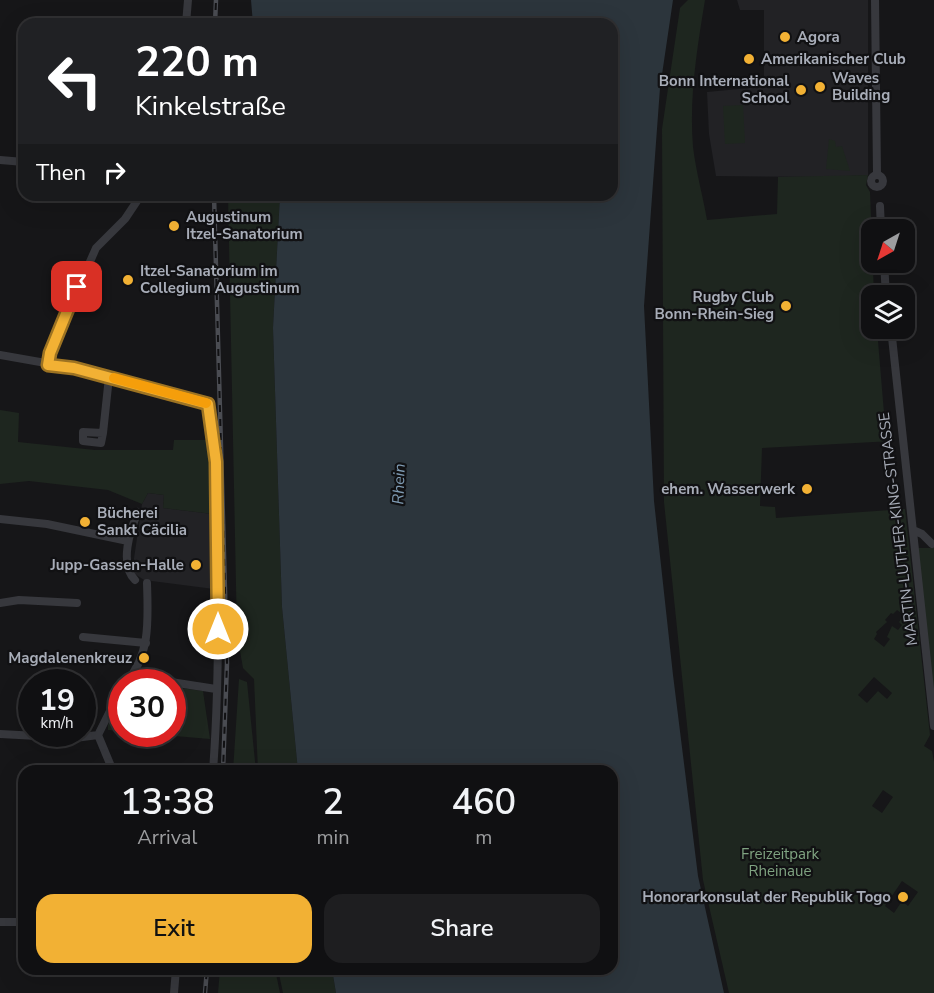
<!DOCTYPE html>
<meta charset="utf-8">
<style>
:root{--surface:#101012;--page:#1e1e20;--text:#f1f3f6;--muted:#9c9d9f;--line:#303032;--accent:#f2b134}
body{margin:0;font-family:"Nunito Sans",sans-serif;background:var(--page);color:var(--text);height:100vh;display:flex;flex-direction:column;font-size:22px;white-space:nowrap}
*{box-sizing:border-box;margin:0}
p{font-size:20px;color:var(--muted)}
.icon{flex:none;width:33px;height:33px;fill:none;stroke:currentColor;stroke-width:2;stroke-linecap:round;stroke-linejoin:round}
.map{position:relative;flex:1;overflow:hidden}
.drawer{position:absolute;left:18px;top:765px;width:600px;height:210px;display:flex;flex-direction:column;background:var(--surface);border-radius:18px;box-shadow:0 6px 24px #0002,0 0 0 2px var(--line)}
.drawer>*{flex:none}
.top-card{position:absolute;left:18px;top:18px;width:600px;height:183px;border-radius:18px;box-shadow:0 6px 24px #0002,0 0 0 2px var(--line);background:#202124;color:#fff;overflow:hidden}
.needle{width:39px;rotate:219deg}
.fabs{position:absolute;left:861px;top:219px;display:grid;gap:12px}
.fabs a{display:grid;place-items:center;width:54px;height:54px;border-radius:12px;background:var(--surface);box-shadow:0 6px 24px #0002,0 0 0 2px var(--line);font-size:30px}
.speed{position:absolute;left:18px;top:669px;display:flex;gap:12px;font-size:30px;font-weight:700;text-align:center}
.speed>*{display:grid;place-content:center;width:78px;height:78px;border-radius:50%;background:var(--surface);box-shadow:0 6px 24px #0002,0 0 0 2px var(--line);line-height:1}
.speed small{font-size:15px;font-weight:400}
.speed .limit{border:9px solid #d22;background:#fff;color:#111}
.pin{position:absolute;display:grid;place-items:center;width:51px;height:51px;color:#fff;margin:-26px;border-radius:12px;box-shadow:0 3px 9px #0006}
.me{position:absolute;width:66px;margin:-33px;rotate:0deg;stroke-linejoin:round;filter:drop-shadow(0 0 4px #0008)}
.turn{display:flex;align-items:center;gap:21px;height:126px;padding:0 18px;font-size:27px}
.turn .icon{width:78px;height:78px;stroke-width:2.5}
.turn b{display:block;font-size:42px;line-height:51px}
.then{display:flex;align-items:center;height:57px;padding:0 18px;background:#0003;gap:12px;font-size:22px}
.eta{display:flex;justify-content:space-evenly;align-items:center;height:102px;text-align:center}
.eta b{font-size:36px;font-weight:600;line-height:42px}
.cta{display:flex;gap:12px;margin-top:auto;padding:12px 18px}
.cta a{flex:1;height:69px;border-radius:18px;background:var(--accent);color:#111;font-size:24px;font-weight:600;line-height:69px;text-align:center}
.cta a+a{background:var(--page);color:var(--text)}
.map>svg:first-child{display:block}
.built{fill:#222225}
.green{fill:#1e261f;fill-rule:evenodd}
.water{fill:#2c353c}
.lines{fill:none;stroke-linecap:round;stroke-linejoin:round}
.street{stroke:#37383d;stroke-width:8}
.rail-casing{stroke:#4a4c52;stroke-width:4.5}
.rail{stroke:#111113;stroke-width:2;stroke-dasharray:7;stroke-linecap:butt}
.route-casing{stroke:#9d7322;stroke-width:15}
.route{stroke:#f2b134;stroke-width:10}
.slow{stroke:#f59e0b;stroke-width:10}
.poi-dot{fill:#f2b134;stroke:#111113;stroke-width:2}
.labels{text-anchor:middle;stroke-width:4.5;stroke-linejoin:round;paint-order:stroke}
.poi-label{font-size:15px;font-weight:bold;fill:#a8adb8;stroke:#111113;text-anchor:start}
.street-label{font-size:15px;fill:#a8adb8;stroke:#111113}
.park-label{font-size:15px;fill:#7fa381;stroke:#111113}
.water-label{font-size:16px;font-style:italic;fill:#7f9bb3;stroke:#111113}
</style>
<div class="map">
<svg width="934" height="993" viewBox="0 0 934 993">
<rect width="100%" height="100%" fill="#161618"/>
<path class="built" d="M 737,0 L 868,0 L 868,175 L 827,177 L 716,176 L 709,134 L 707,92 L 760,87 L 761,81 L 764,81 L 764,10 L 740,10 Z
M 148,493 L 164,495 L 163,508 L 213,514 L 214,589 L 144,580 L 132,572 L 142,504 Z"/>
<path class="green" d="M 688,0 L 705,0 C 697,49 689,98 693,147 C 696,172 703,196 707,220 L 777,214 L 778,177 L 868,175 L 866,185 L 870,192 L 874,295 L 872,296 L 872,328 L 877,329 L 884,413 L 890,417 L 893,441 L 762,448 L 760,506 L 775,507 L 776,518 L 905,509 L 930,735 L 924,746 L 932,751 L 934,762 L 934,993 L 729,993 L 703,880 L 664,502 L 662,129 L 680,8 ZM 897,610 L 904,615 L 899,622 L 902,625 L 898,630 L 892,626 L 887,637 L 890,639 L 884,647 L 874,639 L 877,634 L 876,632 L 887,622 L 885,620 L 891,613 L 893,614 ZM 874,677 L 892,693 L 887,699 L 878,691 L 867,703 L 858,695 ZM 883,790 L 893,797 L 882,813 L 872,806 ZM 902,881 L 918,892 L 908,906 L 902,901 L 894,913 L 885,906 Z
M 743,105 L 745,143 L 725,144 L 723,106 Z
M 829,139 L 835,141 L 836,147 L 842,146 L 850,171 L 826,169 Z
M 228,195 L 280,195 L 273,328 L 282,607 L 298,771 L 258,771 L 254,679 L 243,668 L 237,634 Z
M 0,410 L 19,413 L 18,442 L 95,450 L 173,450 L 174,440 L 211,440 L 213,514 L 163,508 L 164,495 L 148,493 L 142,504 L 108,490 L 29,481 L 0,484 Z
M 918,548 L 934,548 L 934,710 Z
M 239,679 L 247,682 L 256,771 L 233,771 Z
M 173,687 L 203,691 L 210,739 L 151,734 L 172,734 Z
M 121,694 L 121,731 L 108,730 L 108,725 Z
M 220,969 L 275,969 L 280,993 L 218,993 Z
M 278,969 L 332,969 L 336,993 L 283,993 Z"/>
<path class="water" d="M 251,0 L 673,0 L 660,88 L 644,306 L 654,501 L 673,675 L 698,876 L 724,993 L 336,993 L 332,969 L 612,969 L 612,771 L 298,771 L 282,607 L 273,328 L 280,195 L 612,195 L 612,24 L 253,24 Z"/>
<g class="lines">
<path class="street" d="M 875,0 L 877,174
M 186,24 L 188,0
M 0,160 L 24,162
M871 181a6 6 0 1 1 12 0a6 6 0 1 1-12 0Z
M 880,206 L 881,230
M 884,262 L 886,296
M 891,328 L 934,726
M 0,355 L 74,368 L 208,404 C 216,445 215,486 217,527 C 219,609 219,690 213,771
M 48,365 L 50,353 L 96,248 L 125,219 L 141,195
M 103,433 L 101,443 L 83,441 L 83,432 L 103,433 L 109,377
M 0,519 L 47,524 L 128,541
M 913,530 L 922,534 L 932,544
M 135,580 C 119,564 130,530 138,512
M 0,603 L 19,600 L 77,603
M 83,637 L 146,643
M 132,676 L 216,689
M 126,682 C 151,655 148,618 147,583
M 0,734 L 75,738 L 98,735
M 113,771 L 98,735 L 122,687
M 0,922 L 24,922
M 174,993 L 176,969"/>
<g class="rail-casing">
<path id="rail" d="M 215,24 L 216,0
M 214,195 L 227,663 L 223,771
M 205,993 L 207,969"/>
</g>
<use href="#rail" class="rail"/>
</g>
<g class="lines">
<g class="route-casing">
<path id="route" d="M 77,287 L 50,353 L 48,365 L 74,368 L 208,404 L 216,462 L 218,629"/>
</g>
<use href="#route" class="route"/>
<path class="slow" d="M 114,378 L 206,403"/>
</g>
<g class="poi-dot">
<circle cx="785" cy="37" r="6"/>
<circle cx="749" cy="59" r="6"/>
<circle cx="820" cy="87" r="6"/>
<circle cx="801" cy="90" r="6"/>
<circle cx="174" cy="226" r="6"/>
<circle cx="128" cy="280" r="6"/>
<circle cx="786" cy="306" r="6"/>
<circle cx="807" cy="489" r="6"/>
<circle cx="85" cy="522" r="6"/>
<circle cx="196" cy="565" r="6"/>
<circle cx="144" cy="658" r="6"/>
<circle cx="903" cy="897" r="6"/>
</g>
<g class="labels">
<g class="poi-label">
<text x="797" y="42">Agora</text>
<text x="761" y="64">Amerikanischer Club</text>
<text x="832" y="83">Waves<tspan x="832" dy="17">Building</tspan></text>
<text x="789" y="86" text-anchor="end">Bonn International<tspan x="789" dy="17">School</tspan></text>
<text x="186" y="222">Augustinum<tspan x="186" dy="17">Itzel-Sanatorium</tspan></text>
<text x="140" y="276">Itzel-Sanatorium im<tspan x="140" dy="17">Collegium Augustinum</tspan></text>
<text x="774" y="302" text-anchor="end">Rugby Club<tspan x="774" dy="17">Bonn-Rhein-Sieg</tspan></text>
<text x="795" y="494" text-anchor="end">ehem. Wasserwerk</text>
<text x="97" y="518">Bücherei<tspan x="97" dy="17">Sankt Cäcilia</tspan></text>
<text x="184" y="570" text-anchor="end">Jupp-Gassen-Halle</text>
<text x="132" y="663" text-anchor="end">Magdalenenkreuz</text>
<text x="891" y="902" text-anchor="end">Honorarkonsulat der Republik Togo</text>
</g>
<g class="street-label">
<text transform="translate(898 529) rotate(-97)" y="5">MARTIN-LUTHER-KING-STRASSE</text>
</g>
<g class="park-label">
<text x="780" y="859">Freizeitpark<tspan x="780" dy="17">Rheinaue</tspan></text>
</g>
<g class="water-label">
<text transform="translate(398 484) rotate(-88)" y="6">Rhein</text>
</g>
</g>
</svg>
<div class="fabs">
<a><svg class="needle" viewBox="-14 -14 28 28"><path d="M0-13l5 13h-10z" fill="#e53935"/><path d="M0 13l5-13h-10z" fill="#9c9d9f"/></svg></a>
<a><svg class="icon" aria-label="layers" viewBox="0 0 24 24"><path d="M12 4l9 5-9 5-9-5zM3 14l9 5 9-5"/></svg></a>
</div>
<div class="speed"><div>19<small>km/h</small></div><div class="limit">30</div></div>
<div class="pin" style="left:77px;top:287px;background:#d93025"><svg class="icon" aria-label="arrive" viewBox="0 0 24 24"><path d="M6 21V4h12l-3 4 3 4H6"/></svg></div>
<svg class="me" style="left:218px;top:629px" viewBox="-20 -20 40 40"><circle r="17" fill="#f2b134" stroke="#fff" stroke-width="3"/><path d="M0-11L8 9 0 5-8 9z" fill="#fff"/></svg>
<div class="top-card">
<div class="turn"><svg class="icon" aria-label="left" viewBox="0 0 24 24"><path d="M17 20v-9H6M10 6l-5 5 5 5"/></svg><div><b>220 m</b>Kinkelstraße</div></div>
<div class="then">Then<svg class="icon" aria-label="right" viewBox="0 0 24 24"><path d="M7 20v-9h11M14 6l5 5-5 5"/></svg></div>
</div>
<section class="drawer">
<div class="eta">
<div><b>13:38</b><p>Arrival</p></div>
<div><b>2</b><p>min</p></div>
<div><b>460</b><p>m</p></div>
</div>
<div class="cta"><a>Exit</a><a>Share</a></div>
</section>
</div>
